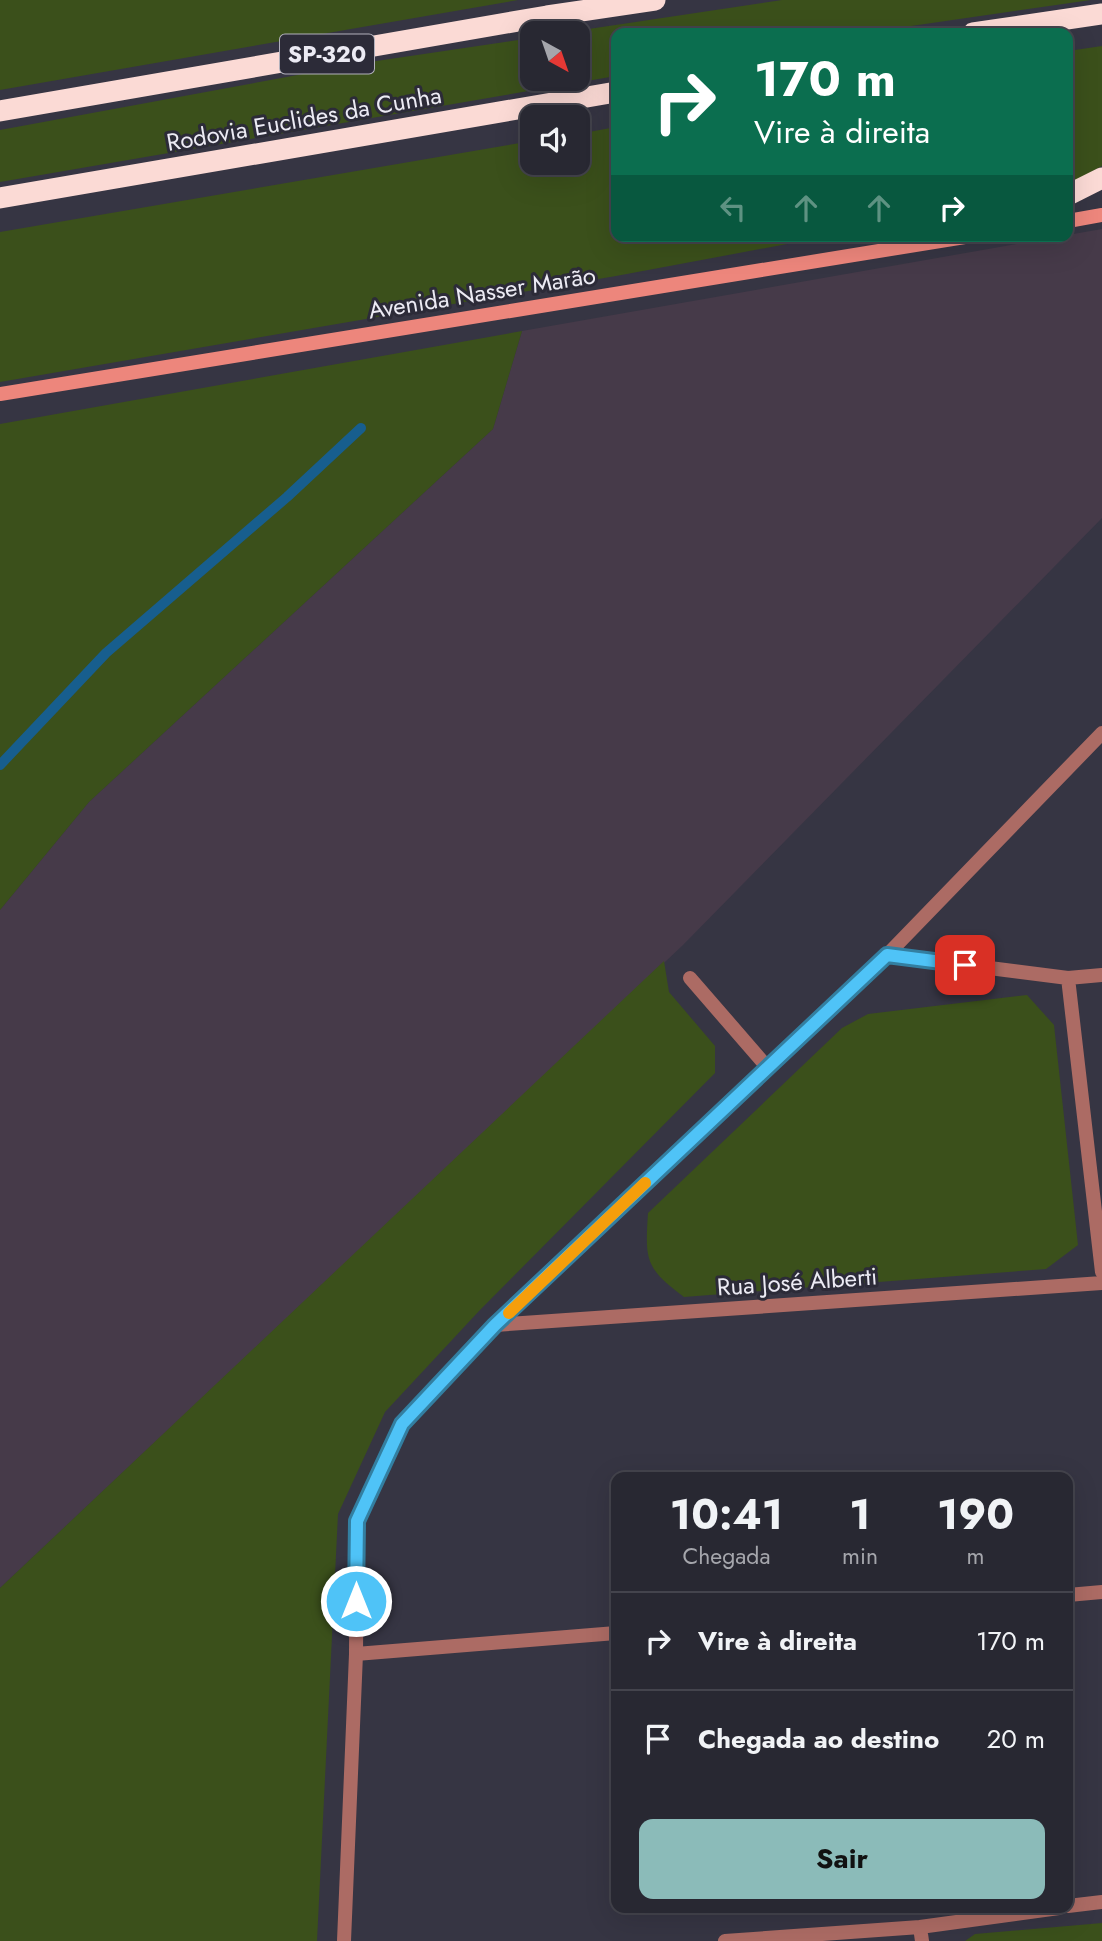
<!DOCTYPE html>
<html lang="pt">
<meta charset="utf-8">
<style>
:root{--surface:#282832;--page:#34343e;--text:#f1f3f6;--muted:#a5a6ac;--line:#44444d;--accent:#8bbbb9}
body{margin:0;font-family:Jost,sans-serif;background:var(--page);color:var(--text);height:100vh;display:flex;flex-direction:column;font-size:26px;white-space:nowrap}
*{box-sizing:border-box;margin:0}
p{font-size:23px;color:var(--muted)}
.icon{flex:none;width:38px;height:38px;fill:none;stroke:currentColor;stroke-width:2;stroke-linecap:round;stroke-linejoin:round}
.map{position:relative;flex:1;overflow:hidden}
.side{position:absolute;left:611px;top:1472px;width:462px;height:441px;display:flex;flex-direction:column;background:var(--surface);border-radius:14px;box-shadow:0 7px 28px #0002,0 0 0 2px var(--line)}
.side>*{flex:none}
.banner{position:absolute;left:611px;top:28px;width:462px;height:214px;border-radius:14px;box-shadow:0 7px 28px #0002,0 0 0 2px var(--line);background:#0b6e4f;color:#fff;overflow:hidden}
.needle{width:46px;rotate:140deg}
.fabs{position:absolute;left:520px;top:21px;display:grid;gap:14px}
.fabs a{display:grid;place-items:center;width:70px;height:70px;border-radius:14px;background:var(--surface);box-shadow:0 7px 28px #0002,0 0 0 2px var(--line);font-size:35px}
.pin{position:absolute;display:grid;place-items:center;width:60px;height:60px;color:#fff;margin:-30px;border-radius:14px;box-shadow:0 4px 10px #0006}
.me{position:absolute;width:77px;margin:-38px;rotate:0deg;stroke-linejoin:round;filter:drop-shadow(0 0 5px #0008)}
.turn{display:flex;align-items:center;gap:24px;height:147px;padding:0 28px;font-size:32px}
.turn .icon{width:91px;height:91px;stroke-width:2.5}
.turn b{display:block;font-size:49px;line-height:60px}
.lanes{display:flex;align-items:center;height:66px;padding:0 28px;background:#0003;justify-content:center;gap:35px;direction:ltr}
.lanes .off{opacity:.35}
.eta{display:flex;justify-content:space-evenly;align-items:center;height:119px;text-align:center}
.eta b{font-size:42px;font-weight:700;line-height:49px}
.button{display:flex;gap:14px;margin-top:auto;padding:14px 28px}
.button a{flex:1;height:80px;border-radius:14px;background:var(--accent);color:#111;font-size:28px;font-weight:700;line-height:80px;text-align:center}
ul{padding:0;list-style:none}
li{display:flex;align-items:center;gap:21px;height:98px;padding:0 28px;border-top:2px solid var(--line)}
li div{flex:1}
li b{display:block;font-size:26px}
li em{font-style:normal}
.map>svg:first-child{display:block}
.industrial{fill:#463a49}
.green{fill:#3b501b}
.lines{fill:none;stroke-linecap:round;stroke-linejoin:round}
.stream{stroke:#175e8e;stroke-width:10}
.street{stroke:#ac6b64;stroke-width:14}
.secondary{stroke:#ed867c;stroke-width:14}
.highway{stroke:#fbdad5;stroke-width:21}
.route-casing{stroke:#337fa1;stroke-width:18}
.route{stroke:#4fc3f7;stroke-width:12}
.slow{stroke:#f59e0b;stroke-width:12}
.labels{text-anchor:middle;stroke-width:6;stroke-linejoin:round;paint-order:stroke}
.shield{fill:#2c2b38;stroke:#b2b1bc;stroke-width:2}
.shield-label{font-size:23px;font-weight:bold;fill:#ecebf4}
.street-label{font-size:24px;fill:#ecebf4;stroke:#2c2b38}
</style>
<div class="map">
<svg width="1102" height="1941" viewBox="0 0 1102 1941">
<rect width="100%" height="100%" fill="#363543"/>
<path class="industrial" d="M 1102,229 L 1102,518 L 683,945 L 0,1588 L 0,910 L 89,802 L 493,429 L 522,331 Z"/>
<path class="green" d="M 0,0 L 518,0 L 0,90 Z
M 782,0 L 1091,0 L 863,33 L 616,33 L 616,76 L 0,182 L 0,130 L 363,63 L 532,38 L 532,79 L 578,79 L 578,33 L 562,33 Z
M 1102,46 L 1102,166 L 1068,185 L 1068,51 Z
M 616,127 L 616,236 L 830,236 L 616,276 L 0,382 L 0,232 L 532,141 L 532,163 L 578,163 L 578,134 Z
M 522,331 L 493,429 L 89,802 L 0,910 L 0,424 Z
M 664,961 L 669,992 L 715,1046 L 715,1073 L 479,1311 L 385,1412 L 338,1514 L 317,1941 L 0,1941 L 0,1588 Z
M 1027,995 L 1054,1025 L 1078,1245 L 1046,1269 L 684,1297 C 645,1268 645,1260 648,1213 L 842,1028 L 868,1014 Z
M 1102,1923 L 1102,1941 L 965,1941 L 975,1934 Z"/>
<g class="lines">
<path class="stream" d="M 0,765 L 106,653 L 287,497 L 361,428"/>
<path class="street" d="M 887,955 L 1068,978 L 1102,975
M 690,978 L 768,1068
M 1068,978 L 1102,1272
M 495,1325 L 1102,1283
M 1068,1595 L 1102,1592
M 356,1654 L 616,1633
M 1068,1906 L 1102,1902
M 920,1927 L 922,1941
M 344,1941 L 356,1654 L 357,1521 L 402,1424 L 495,1325 L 887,955 L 1102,733
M 725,1941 L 920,1927 L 1059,1908"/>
<path class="secondary" d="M 1068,221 L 1102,215
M 0,394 L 971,236"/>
<path class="highway" d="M 973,33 L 1102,14
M 0,111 L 547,16 L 655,0
M 1068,195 L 1102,178
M 0,198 L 616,92"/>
</g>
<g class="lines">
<g class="route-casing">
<path id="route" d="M 356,1601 L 357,1521 L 402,1424 L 495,1325 L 887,955 L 965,965"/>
</g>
<use href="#route" class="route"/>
<path class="slow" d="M 509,1313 L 645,1183"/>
</g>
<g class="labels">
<rect class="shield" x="280" y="34.5" width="94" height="39" rx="5"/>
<g class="shield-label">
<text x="327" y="62">SP-320</text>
</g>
<g class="street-label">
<text transform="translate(304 119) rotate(-10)" y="8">Rodovia Euclides da Cunha</text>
<text transform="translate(482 293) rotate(-9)" y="8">Avenida Nasser Marão</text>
<text transform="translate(797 1282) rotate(-4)" y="8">Rua José Alberti</text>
</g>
</g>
</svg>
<div class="fabs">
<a><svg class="needle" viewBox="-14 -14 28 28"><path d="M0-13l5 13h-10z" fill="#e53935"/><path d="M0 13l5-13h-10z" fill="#a5a6ac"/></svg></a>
<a><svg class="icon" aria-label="sound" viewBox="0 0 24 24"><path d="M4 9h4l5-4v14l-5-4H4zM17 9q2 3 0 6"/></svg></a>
</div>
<div class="pin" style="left:965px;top:965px;background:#d93025"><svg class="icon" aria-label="arrive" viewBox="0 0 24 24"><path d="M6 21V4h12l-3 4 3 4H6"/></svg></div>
<svg class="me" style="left:356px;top:1601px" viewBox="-20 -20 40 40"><circle r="17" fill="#4fc3f7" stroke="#fff" stroke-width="3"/><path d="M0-11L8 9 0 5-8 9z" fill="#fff"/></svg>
<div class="banner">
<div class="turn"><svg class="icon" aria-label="right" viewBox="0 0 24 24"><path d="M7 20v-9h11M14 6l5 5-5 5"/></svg><div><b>170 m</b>Vire à direita</div></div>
<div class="lanes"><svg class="icon off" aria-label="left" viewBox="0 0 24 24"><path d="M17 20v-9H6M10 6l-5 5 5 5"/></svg><svg class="icon off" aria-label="ahead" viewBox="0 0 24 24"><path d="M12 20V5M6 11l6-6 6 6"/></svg><svg class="icon off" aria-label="ahead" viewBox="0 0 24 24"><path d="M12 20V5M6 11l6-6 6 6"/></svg><svg class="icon" aria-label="right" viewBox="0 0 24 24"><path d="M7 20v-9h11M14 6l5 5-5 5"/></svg></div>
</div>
<section class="side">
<div class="eta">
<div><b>10:41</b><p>Chegada</p></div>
<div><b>1</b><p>min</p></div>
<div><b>190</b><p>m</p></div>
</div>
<ul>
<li><svg class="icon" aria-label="right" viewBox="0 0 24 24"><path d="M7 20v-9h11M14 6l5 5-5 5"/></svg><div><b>Vire à direita</b></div><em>170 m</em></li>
<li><svg class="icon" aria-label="arrive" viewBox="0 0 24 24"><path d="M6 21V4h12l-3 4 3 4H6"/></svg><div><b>Chegada ao destino</b></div><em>20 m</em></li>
</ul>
<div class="button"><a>Sair</a></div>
</section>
</div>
